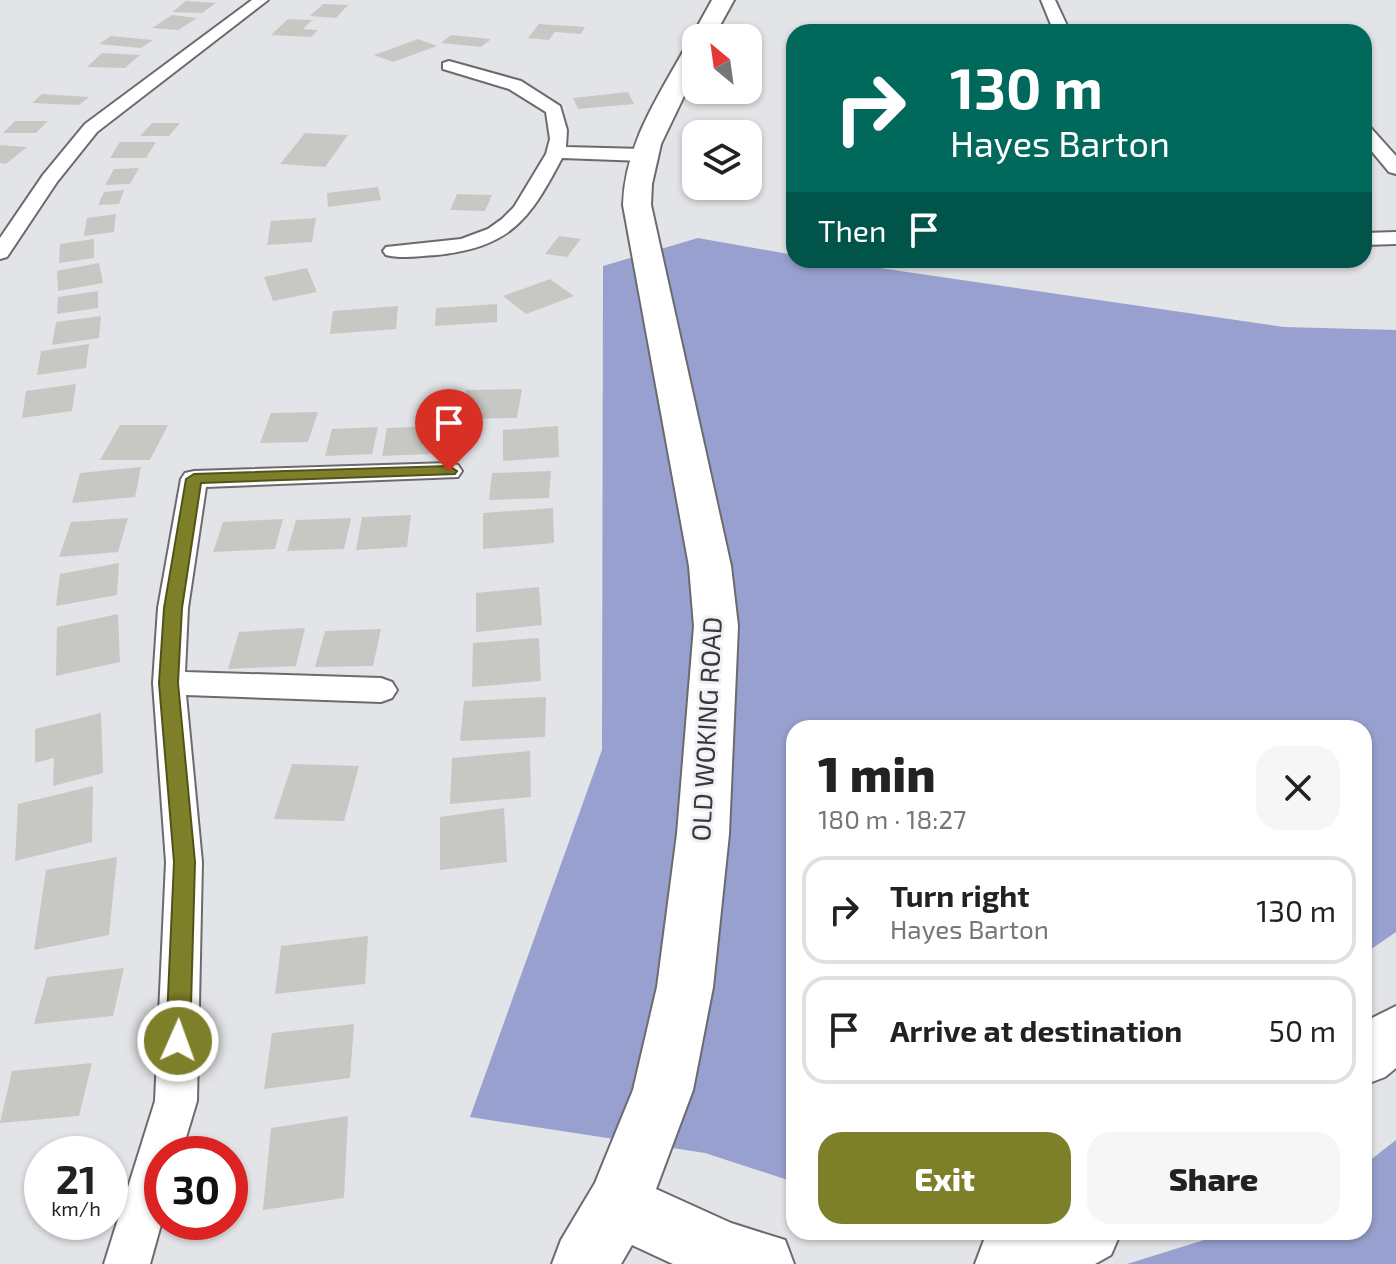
<!DOCTYPE html>
<meta charset="utf-8">
<style>
:root{--surface:#fff;--page:#f6f6f6;--text:#222;--muted:#767676;--line:#e0e0e0;--accent:#7e8029}
body{margin:0;font-family:"Exo 2",sans-serif;background:var(--page);color:var(--text);height:100vh;display:flex;flex-direction:column;font-size:30px;white-space:nowrap}
*{box-sizing:border-box;margin:0}
p{font-size:26px;color:var(--muted)}
.icon{flex:none;width:44px;height:44px;fill:none;stroke:currentColor;stroke-width:2;stroke-linecap:round;stroke-linejoin:round}
.map{position:relative;flex:1;overflow:hidden}
.side{position:absolute;left:786px;top:720px;width:586px;height:520px;display:flex;flex-direction:column;background:var(--surface);border-radius:24px;box-shadow:0 2px 6px #0004}
.side>*{flex:none}
.guide{position:absolute;left:786px;top:24px;width:586px;height:244px;border-radius:24px;box-shadow:0 2px 6px #0004;background:#00695c;color:#fff;overflow:hidden}
.needle{width:52px;rotate:331deg}
.buttons{position:absolute;left:682px;top:24px;display:grid;gap:16px}
.buttons a{display:grid;place-items:center;width:80px;height:80px;border-radius:16px;background:var(--surface);box-shadow:0 2px 6px #0004;font-size:40px}
.speed{position:absolute;left:24px;top:1136px;display:flex;gap:16px;font-size:40px;font-weight:700;text-align:center}
.speed>*{display:grid;place-content:center;width:104px;height:104px;border-radius:50%;background:var(--surface);box-shadow:0 2px 6px #0004;line-height:1}
.speed small{font-size:20px;font-weight:400}
.speed .limit{border:12px solid #d22;background:#fff;color:#111}
.pin{position:absolute;display:grid;place-items:center;width:68px;height:68px;color:#fff;margin:-82px -34px;border-radius:50% 50% 50% 0;rotate:-45deg;box-shadow:0 0 8px #0007}
.pin .icon{rotate:45deg}
.me{position:absolute;width:88px;margin:-44px;rotate:2deg;stroke-linejoin:round;filter:drop-shadow(0 0 6px #0008)}
.turn{display:flex;align-items:center;gap:28px;height:168px;padding:0 32px;font-size:36px}
.turn .icon{width:104px;height:104px;stroke-width:2.5}
.turn b{display:block;font-size:56px;line-height:68px}
.then{display:flex;align-items:center;height:76px;padding:0 32px;background:#0003;gap:16px;font-size:30px}
.round{display:grid;place-items:center;flex:none;width:84px;height:84px;border-radius:24px;background:var(--page)}
.overview{display:flex;align-items:center;justify-content:space-between;height:136px;padding:0 32px}
h1{font-size:48px;font-weight:800;line-height:60px}
.cta{display:flex;gap:16px;margin-top:auto;padding:16px 32px}
.cta a{flex:1;height:92px;border-radius:24px;background:var(--accent);color:#fff;font-size:32px;font-weight:800;line-height:92px;text-align:center}
.cta a+a{background:var(--page);color:var(--text)}
ul{padding:0;list-style:none}
li{display:flex;align-items:center;gap:24px;height:108px;margin:0 16px 12px;padding:0 16px;border:4px solid var(--line);border-radius:24px}
li div{flex:1}
li b{display:block;font-size:30px}
li em{font-style:normal}
.map>svg:first-child{display:block}
.forest{fill:#97a0ce}
.building{fill:#c7c8c4}
.lines{fill:none;stroke-linecap:round;stroke-linejoin:round}
.street-casing{stroke:#6b6b6f;stroke-width:4}
.secondary-casing{stroke:#6b6b6f;stroke-width:4}
.street{fill:#fff;fill-rule:evenodd}
.secondary{fill:#fff;fill-rule:evenodd}
.route{fill:#7e8029;stroke:#52531b;stroke-width:2}
.labels{text-anchor:middle;stroke-width:6;stroke-linejoin:round;paint-order:stroke}
.street-label{font-size:26px;fill:#39393b;stroke:#f0f1f5}
</style>
<div class="map">
<svg width="1396" height="1264" viewBox="0 0 1396 1264">
<rect width="100%" height="100%" fill="#e3e4e7"/>
<path class="forest" d="M 698,238 L 794,255 L 794,260 L 825,260 L 1284,327 L 1396,330 L 1396,932 L 1364,954 L 1364,728 L 794,728 L 794,1182 L 705,1153 L 470,1117 L 602,750 L 603,266 Z
M 1396,1140 L 1396,1264 L 1127,1264 L 1230,1232 L 1364,1232 L 1364,1165 Z"/>
<path class="building" d="M 186,1 L 216,3 L 202,13 L 172,12 Z
M 323,4 L 348,5 L 336,18 L 310,16 Z
M 172,15 L 197,18 L 178,30 L 152,28 Z
M 288,19 L 312,20 L 303,29 L 318,30 L 311,37 L 271,35 Z
M 539,24 L 585,27 L 581,34 L 555,32 L 549,40 L 528,38 Z
M 451,35 L 491,39 L 481,47 L 441,43 Z
M 111,36 L 153,40 L 141,48 L 99,44 Z
M 418,39 L 437,46 L 393,62 L 374,55 Z
M 102,53 L 140,55 L 125,68 L 87,67 Z
M 628,92 L 634,104 L 578,109 L 573,98 Z
M 42,94 L 89,97 L 79,105 L 32,103 Z
M 15,121 L 48,121 L 36,133 L 3,133 Z
M 152,123 L 180,123 L 169,136 L 140,136 Z
M 305,133 L 348,135 L 325,167 L 280,164 Z
M 120,142 L 156,142 L 146,158 L 110,158 Z
M 0,145 L 27,147 L 6,164 L 0,163 Z
M 139,168 L 130,184 L 105,185 L 114,169 Z
M 378,187 L 381,200 L 328,207 L 327,193 Z
M 124,190 L 119,204 L 98,205 L 104,192 Z
M 457,194 L 492,195 L 485,211 L 450,210 Z
M 116,214 L 114,232 L 84,236 L 87,218 Z
M 316,218 L 312,242 L 267,245 L 271,221 Z
M 559,236 L 581,239 L 567,257 L 545,254 Z
M 94,239 L 94,258 L 59,263 L 60,244 Z
M 99,263 L 103,283 L 58,291 L 57,271 Z
M 307,268 L 317,292 L 273,301 L 264,277 Z
M 550,279 L 574,296 L 526,314 L 503,296 Z
M 98,291 L 98,308 L 57,314 L 58,297 Z
M 497,304 L 497,322 L 435,326 L 436,308 Z
M 398,306 L 396,329 L 330,334 L 333,311 Z
M 101,316 L 99,338 L 52,345 L 56,322 Z
M 89,344 L 86,368 L 37,375 L 41,351 Z
M 76,384 L 72,411 L 22,418 L 26,391 Z
M 522,389 L 517,418 L 460,419 L 466,390 Z
M 318,412 L 308,442 L 260,443 L 271,413 Z
M 120,425 L 168,425 L 150,460 L 100,460 Z
M 434,426 L 430,454 L 382,456 L 387,428 Z
M 558,426 L 559,457 L 503,461 L 503,430 Z
M 378,427 L 372,454 L 325,456 L 332,429 Z
M 141,467 L 135,497 L 72,503 L 80,473 Z
M 551,471 L 549,498 L 489,500 L 492,473 Z
M 553,508 L 554,543 L 483,549 L 483,513 Z
M 411,515 L 407,547 L 356,550 L 362,517 Z
M 128,518 L 118,552 L 59,557 L 71,522 Z
M 351,518 L 344,549 L 287,551 L 296,520 Z
M 283,519 L 275,549 L 213,552 L 223,522 Z
M 119,563 L 117,595 L 56,606 L 60,574 Z
M 539,587 L 542,625 L 476,632 L 476,593 Z
M 118,614 L 120,662 L 56,676 L 57,627 Z
M 305,628 L 296,666 L 228,669 L 239,632 Z
M 381,629 L 373,666 L 315,667 L 325,631 Z
M 539,638 L 541,681 L 472,687 L 473,643 Z
M 546,697 L 545,737 L 460,741 L 464,701 Z
M 101,713 L 103,773 L 53,786 L 54,758 L 35,763 L 35,729 Z
M 530,751 L 531,797 L 450,804 L 452,758 Z
M 292,764 L 359,766 L 344,821 L 274,819 Z
M 93,786 L 92,842 L 15,861 L 18,804 Z
M 504,808 L 507,862 L 440,870 L 440,817 Z
M 117,857 L 109,935 L 34,950 L 46,870 Z
M 368,936 L 365,984 L 275,994 L 281,946 Z
M 124,968 L 113,1016 L 34,1024 L 47,977 Z
M 354,1024 L 350,1078 L 264,1089 L 272,1033 Z
M 92,1063 L 79,1116 L 0,1123 L 12,1071 Z
M 348,1116 L 344,1198 L 263,1210 L 271,1128 Z"/>
<g class="lines">
<g class="street-casing">
<path id="street" d="M 252,0 L 268,0 L 97,132 L 57,182 L 7,257 L 0,259 L 0,238 L 43,175 L 85,124 Z
M 1041,0 L 1055,0 L 1070,32 L 1054,32 Z
M 449,61 L 521,81 L 560,106 L 567,130 L 566,147 L 643,149 L 652,155 L 643,161 L 562,158 C 529,221 510,247 436,255 C 420,256 401,259 386,255 L 383,251 L 386,247 L 461,239 L 488,229 L 502,219 L 514,207 L 546,154 L 550,139 L 546,112 L 509,89 L 443,69 L 443,63 Z
M 1364,126 L 1370,127 L 1396,156 L 1396,174 L 1389,172 L 1364,142 Z
M 1396,232 L 1396,244 L 1364,245 L 1364,233 Z
M 449,463 L 458,465 L 462,471 L 458,477 L 206,487 L 188,608 L 185,672 L 381,678 L 392,682 L 397,690 L 392,698 L 381,702 L 186,695 L 202,862 L 197,1101 L 181,1154 L 162,1154 L 162,1221 L 150,1264 L 104,1264 L 155,1101 L 166,862 L 153,683 L 158,608 L 181,479 L 185,473 L 194,471 Z"/>
</g>
<g class="secondary-casing">
<path id="secondary" d="M 712,0 L 734,0 L 713,38 L 696,38 L 696,71 L 661,144 L 652,184 L 651,205 L 731,566 L 738,626 L 729,834 L 713,987 L 693,1090 L 656,1189 L 731,1223 L 785,1240 L 794,1264 L 673,1264 L 632,1245 L 621,1264 L 552,1264 L 561,1240 L 595,1183 L 633,1090 L 657,987 L 677,834 L 694,626 L 689,566 L 623,205 C 625,146 656,100 684,50 L 695,43 L 691,38 Z
M 1396,1006 L 1396,1068 L 1385,1077 L 1364,1085 L 1364,1022 Z
M 1005,1232 L 1121,1232 L 1111,1255 L 1095,1264 L 975,1264 L 984,1240 Z"/>
</g>
<use href="#street" class="street"/>
<use href="#secondary" class="secondary"/>
</g>
<path class="route" d="M 449,466 L 457,471 L 455,474 L 201,483 L 182,608 L 178,683 L 195,862 L 190,1041 L 186,1049 L 178,1052 L 169,1049 L 166,1041 L 174,862 L 159,683 L 164,608 L 186,479 L 194,474 Z"/>
<g class="labels">
<g class="street-label">
<text transform="translate(707 729) rotate(-87)" y="9">OLD WOKING ROAD</text>
</g>
</g>
</svg>
<div class="buttons">
<a><svg class="needle" viewBox="-14 -14 28 28"><path d="M0-13l5 13h-10z" fill="#e53935"/><path d="M0 13l5-13h-10z" fill="#767676"/></svg></a>
<a><svg class="icon" aria-label="layers" viewBox="0 0 24 24"><path d="M12 4l9 5-9 5-9-5zM3 14l9 5 9-5"/></svg></a>
</div>
<div class="speed"><div>21<small>km/h</small></div><div class="limit">30</div></div>
<div class="pin" style="left:449px;top:471px;background:#d93025"><svg class="icon" aria-label="arrive" viewBox="0 0 24 24"><path d="M6 21V4h12l-3 4 3 4H6"/></svg></div>
<svg class="me" style="left:178px;top:1041px" viewBox="-20 -20 40 40"><circle r="17" fill="#7e8029" stroke="#fff" stroke-width="3"/><path d="M0-11L8 9 0 5-8 9z" fill="#fff"/></svg>
<div class="guide">
<div class="turn"><svg class="icon" aria-label="right" viewBox="0 0 24 24"><path d="M7 20v-9h11M14 6l5 5-5 5"/></svg><div><b>130 m</b>Hayes Barton</div></div>
<div class="then">Then<svg class="icon" aria-label="arrive" viewBox="0 0 24 24"><path d="M6 21V4h12l-3 4 3 4H6"/></svg></div>
</div>
<section class="side">
<div class="overview"><div><h1>1 min</h1><p>180 m · 18:27</p></div><a class="round"><svg class="icon" aria-label="close" viewBox="0 0 24 24"><path d="M6 6l12 12M18 6L6 18"/></svg></a></div>
<ul>
<li><svg class="icon" aria-label="right" viewBox="0 0 24 24"><path d="M7 20v-9h11M14 6l5 5-5 5"/></svg><div><b>Turn right</b><p>Hayes Barton</p></div><em>130 m</em></li>
<li><svg class="icon" aria-label="arrive" viewBox="0 0 24 24"><path d="M6 21V4h12l-3 4 3 4H6"/></svg><div><b>Arrive at destination</b></div><em>50 m</em></li>
</ul>
<div class="cta"><a>Exit</a><a>Share</a></div>
</section>
</div>
